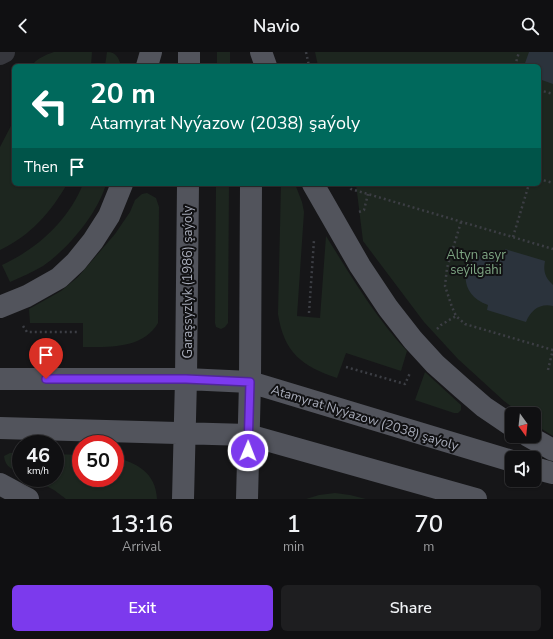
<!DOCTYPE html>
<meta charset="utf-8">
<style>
:root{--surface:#101012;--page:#1e1e20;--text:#f1f3f6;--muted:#9c9d9f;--line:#303032;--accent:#7c3aed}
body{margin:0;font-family:"Nunito Sans",sans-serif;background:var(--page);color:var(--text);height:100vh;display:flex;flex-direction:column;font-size:15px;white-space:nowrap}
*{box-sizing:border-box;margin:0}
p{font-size:13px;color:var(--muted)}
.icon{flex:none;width:22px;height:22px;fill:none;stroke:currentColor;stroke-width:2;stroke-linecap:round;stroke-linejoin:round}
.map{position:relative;height:447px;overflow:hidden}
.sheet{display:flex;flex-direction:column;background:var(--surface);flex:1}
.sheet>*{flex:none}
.top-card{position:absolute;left:12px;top:12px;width:529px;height:122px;border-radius:6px;box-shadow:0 1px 3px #0004,0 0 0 1px var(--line);background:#00695c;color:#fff;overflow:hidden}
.needle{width:26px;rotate:165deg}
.tools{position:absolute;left:505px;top:355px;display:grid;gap:8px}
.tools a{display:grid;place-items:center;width:36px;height:36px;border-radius:6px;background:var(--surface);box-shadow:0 1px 3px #0004,0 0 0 1px var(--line);font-size:20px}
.speed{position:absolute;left:12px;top:383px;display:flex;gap:8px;font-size:20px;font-weight:700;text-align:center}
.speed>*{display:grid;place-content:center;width:52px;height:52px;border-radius:50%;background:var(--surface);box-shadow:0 1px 3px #0004,0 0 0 1px var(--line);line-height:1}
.speed small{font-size:10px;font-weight:400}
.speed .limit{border:6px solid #d22;background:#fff;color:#111}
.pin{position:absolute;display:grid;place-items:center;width:34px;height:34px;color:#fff;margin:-41px -17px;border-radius:50% 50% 50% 0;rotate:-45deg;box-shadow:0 0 4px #0007}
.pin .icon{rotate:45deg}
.me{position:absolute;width:44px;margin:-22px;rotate:1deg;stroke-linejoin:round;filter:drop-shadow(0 0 3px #0008)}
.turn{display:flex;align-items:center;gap:14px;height:84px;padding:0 12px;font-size:18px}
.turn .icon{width:52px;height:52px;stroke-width:2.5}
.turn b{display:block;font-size:28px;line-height:34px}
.then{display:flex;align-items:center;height:38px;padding:0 12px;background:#0003;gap:8px;font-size:15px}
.eta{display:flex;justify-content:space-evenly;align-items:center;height:68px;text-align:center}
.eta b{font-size:24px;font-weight:600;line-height:28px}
.cta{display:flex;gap:8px;margin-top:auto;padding:8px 12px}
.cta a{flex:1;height:46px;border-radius:6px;background:var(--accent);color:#fff;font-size:16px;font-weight:600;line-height:46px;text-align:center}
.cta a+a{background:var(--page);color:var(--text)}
header{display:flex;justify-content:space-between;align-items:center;height:52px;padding:0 12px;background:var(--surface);font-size:18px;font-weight:600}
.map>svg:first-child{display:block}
.green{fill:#1d261f}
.water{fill:#2b333c}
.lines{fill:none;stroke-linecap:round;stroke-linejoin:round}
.path{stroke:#3c3e44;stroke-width:2.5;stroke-dasharray:2 3;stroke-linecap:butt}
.minor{stroke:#36373d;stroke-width:22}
.major{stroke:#52545c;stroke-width:22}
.route-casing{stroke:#51269a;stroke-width:10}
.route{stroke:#7c3aed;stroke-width:7}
.labels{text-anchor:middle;stroke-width:4;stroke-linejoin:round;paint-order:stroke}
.park-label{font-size:13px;fill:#7da482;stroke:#111113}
.street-label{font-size:13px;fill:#a7abb8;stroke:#111113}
</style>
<header><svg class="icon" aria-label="back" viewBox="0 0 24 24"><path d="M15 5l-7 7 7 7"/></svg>Navio<svg class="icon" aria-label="search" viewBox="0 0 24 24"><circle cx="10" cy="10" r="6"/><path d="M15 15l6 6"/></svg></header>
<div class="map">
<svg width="553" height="447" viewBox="0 0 553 447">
<rect width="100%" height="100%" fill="#161618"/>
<path class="green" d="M 54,0 L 92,0 L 91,14 L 31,14 C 38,6 45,3 54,0 Z
M 107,0 C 116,0 119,6 121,14 L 105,14 Z
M 217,0 L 230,0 L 230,14 L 217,14 Z
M 315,0 L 553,0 L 553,384 L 534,372 L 534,362 L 521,362 L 504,349 L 458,307 L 424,270 L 363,189 L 356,132 L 539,132 L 539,14 L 318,14 Z
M 14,68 L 14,132 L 67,132 C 51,160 30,184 0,198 L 0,95 Z
M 83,132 L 106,132 C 98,161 68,197 43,214 C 33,220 21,225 10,230 L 2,213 C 37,197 69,168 83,132 Z
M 216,132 L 229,132 L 228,271 L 225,275 L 221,277 L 216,275 L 215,271 Z
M 281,132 L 295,132 L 302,150 L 304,160 L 297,264 L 320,266 L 326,184 C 351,224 375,265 407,299 L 401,319 L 346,301 L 337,326 C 302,314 284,301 278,262 Z
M 147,141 L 156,146 L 159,155 L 158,271 C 143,297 109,295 83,295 L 83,271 L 30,271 L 29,257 L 61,239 L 78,225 L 115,182 L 130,160 L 135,148 L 142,142 Z
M 425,320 L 461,353 L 461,358 L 458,361 L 454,361 L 415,348 Z
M 10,401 L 21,401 L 21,421 C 12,417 5,415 4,404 Z
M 55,402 L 81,403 L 81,426 L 115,426 L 115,405 C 137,411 156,421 157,447 L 66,447 L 54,438 L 31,426 L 55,426 Z
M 335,441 L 350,443 L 366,447 L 306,447 L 319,443 Z"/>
<path class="water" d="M 529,0 L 553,0 L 553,32 L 539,27 L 539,14 L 524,14 Z
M 505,197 L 545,209 C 543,219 545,226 553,233 L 553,254 C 540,251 531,258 526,270 L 487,258 L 488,253 C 450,240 464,192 504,202 Z"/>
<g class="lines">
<path class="path" d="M 306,0 L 309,14
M 515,14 L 519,0
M 539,38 L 553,42
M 539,127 L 553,131
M 348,132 L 351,137 L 553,197
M 359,160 L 364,158 L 368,142
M 461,170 L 447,216 L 445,234 L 452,255 L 456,264 L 465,272 L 553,298
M 513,185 L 529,132
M 309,261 L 314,188
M 23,274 L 27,280 L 79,280
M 437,277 L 441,273 L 456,264
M 346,315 L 405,332 L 410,321
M 548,318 L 553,297"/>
<path class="minor" d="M 0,2 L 4,0"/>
<path class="major" d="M 261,0 L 266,14
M 147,14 L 151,0
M 189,14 L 189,0
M 313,132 L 360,214 L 388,256 L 413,288 L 435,312 L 462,336 L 484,355 L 512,374
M 0,255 L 27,244 L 59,226 L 76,210 L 93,189 L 109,164 L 122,132
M 0,327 L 186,327 L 250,330 L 512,409
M 0,376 L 248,383 L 476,447
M 528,384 L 553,398
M 534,416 L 553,421
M 0,432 L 28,447
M 183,447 L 186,327 L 188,132
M 247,447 L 250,330 L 251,132"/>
</g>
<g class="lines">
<g class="route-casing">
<path id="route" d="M 46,327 L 186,327 L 250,330 L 248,399"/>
</g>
<use href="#route" class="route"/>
</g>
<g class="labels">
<g class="park-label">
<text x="476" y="207">Altyn asyr<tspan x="476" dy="15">seýilgähi</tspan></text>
</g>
<g class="street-label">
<text transform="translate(187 230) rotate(-90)" y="5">Garaşsyzlyk (1986) şaýoly</text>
<text transform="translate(365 365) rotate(17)" y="5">Atamyrat Nyýazow (2038) şaýoly</text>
</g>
</g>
</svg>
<div class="tools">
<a><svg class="needle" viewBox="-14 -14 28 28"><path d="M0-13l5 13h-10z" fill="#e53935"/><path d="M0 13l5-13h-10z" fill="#9c9d9f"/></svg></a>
<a><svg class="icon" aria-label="sound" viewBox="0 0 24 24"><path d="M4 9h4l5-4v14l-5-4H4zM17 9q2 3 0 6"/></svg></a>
</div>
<div class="speed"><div>46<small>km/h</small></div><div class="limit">50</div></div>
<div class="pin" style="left:46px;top:327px;background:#d93025"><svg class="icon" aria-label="arrive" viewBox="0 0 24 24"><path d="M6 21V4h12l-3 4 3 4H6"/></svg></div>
<svg class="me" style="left:248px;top:399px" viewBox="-20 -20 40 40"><circle r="17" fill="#7c3aed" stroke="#fff" stroke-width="3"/><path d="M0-11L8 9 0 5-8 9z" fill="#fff"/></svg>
<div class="top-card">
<div class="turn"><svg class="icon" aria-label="left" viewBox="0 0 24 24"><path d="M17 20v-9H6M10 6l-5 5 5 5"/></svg><div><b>20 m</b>Atamyrat Nyýazow (2038) şaýoly</div></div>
<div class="then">Then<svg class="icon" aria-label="arrive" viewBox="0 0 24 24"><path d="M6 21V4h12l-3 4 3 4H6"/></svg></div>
</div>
</div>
<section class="sheet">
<div class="eta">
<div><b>13:16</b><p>Arrival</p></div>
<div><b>1</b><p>min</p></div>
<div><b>70</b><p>m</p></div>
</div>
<div class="cta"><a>Exit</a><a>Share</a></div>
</section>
